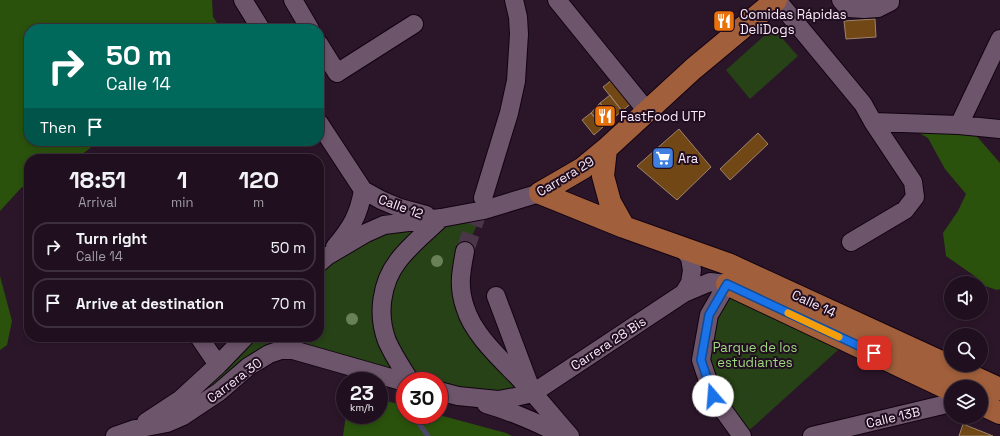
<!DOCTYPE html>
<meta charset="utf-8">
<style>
:root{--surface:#20101f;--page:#281928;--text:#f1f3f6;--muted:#a29da4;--line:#3d303d}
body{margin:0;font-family:"Space Grotesk",sans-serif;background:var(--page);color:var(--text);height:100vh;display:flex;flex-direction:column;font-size:15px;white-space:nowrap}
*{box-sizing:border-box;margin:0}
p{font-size:13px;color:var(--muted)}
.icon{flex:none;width:22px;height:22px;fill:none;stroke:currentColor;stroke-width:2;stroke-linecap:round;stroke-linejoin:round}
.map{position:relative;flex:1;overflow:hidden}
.panel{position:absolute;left:24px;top:154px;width:300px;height:188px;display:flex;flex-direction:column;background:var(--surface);border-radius:16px;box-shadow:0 2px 6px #0003,0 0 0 1px var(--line)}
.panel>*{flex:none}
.hud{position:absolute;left:24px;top:24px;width:300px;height:122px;border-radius:16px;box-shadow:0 2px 6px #0003,0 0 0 1px var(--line);background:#00695c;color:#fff;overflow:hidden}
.controls{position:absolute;left:944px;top:276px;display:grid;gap:8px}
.controls a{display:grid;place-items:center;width:44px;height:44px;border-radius:50%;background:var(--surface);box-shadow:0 2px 6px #0003,0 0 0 1px var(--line);font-size:20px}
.speed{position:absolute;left:336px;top:372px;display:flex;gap:8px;font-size:20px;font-weight:700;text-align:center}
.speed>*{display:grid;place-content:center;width:52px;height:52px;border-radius:50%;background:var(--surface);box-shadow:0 2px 6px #0003,0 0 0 1px var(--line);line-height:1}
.speed small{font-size:10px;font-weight:400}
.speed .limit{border:6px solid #d22;background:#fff;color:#111}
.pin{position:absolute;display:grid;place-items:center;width:34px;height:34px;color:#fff;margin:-17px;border-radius:8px;box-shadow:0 2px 6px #0006}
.me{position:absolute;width:44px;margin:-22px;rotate:342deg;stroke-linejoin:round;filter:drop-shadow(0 0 3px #0008)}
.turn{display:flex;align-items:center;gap:14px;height:84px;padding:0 16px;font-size:18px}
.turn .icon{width:52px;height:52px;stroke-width:2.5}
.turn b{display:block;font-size:28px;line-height:34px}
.then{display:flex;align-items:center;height:38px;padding:0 16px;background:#0003;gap:8px;font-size:15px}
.eta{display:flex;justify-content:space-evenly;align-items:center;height:68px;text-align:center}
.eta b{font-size:24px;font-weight:800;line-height:28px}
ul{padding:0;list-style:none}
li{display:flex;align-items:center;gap:12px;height:50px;margin:0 8px 6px;padding:0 8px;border:2px solid var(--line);border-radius:16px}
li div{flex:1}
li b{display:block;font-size:15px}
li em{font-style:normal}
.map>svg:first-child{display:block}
.green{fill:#274216}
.forest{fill:#2a520c}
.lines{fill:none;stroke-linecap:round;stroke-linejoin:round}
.stream{stroke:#4b4665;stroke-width:5}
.building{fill:#704715;stroke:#9e856d}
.minor-tunnel{stroke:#4a3648;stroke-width:18;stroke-dasharray:18 9;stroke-linecap:butt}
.minor-casing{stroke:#120312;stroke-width:20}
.major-casing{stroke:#120312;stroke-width:24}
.minor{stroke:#6d556b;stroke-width:18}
.major{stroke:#a15f3b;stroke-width:22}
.tree{fill:#6a8157}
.route-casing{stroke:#114b97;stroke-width:10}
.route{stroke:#1a73e8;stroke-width:7}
.slow{stroke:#f59e0b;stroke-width:7}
.labels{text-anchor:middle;stroke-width:4;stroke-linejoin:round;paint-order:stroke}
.poi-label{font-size:13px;fill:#faebf8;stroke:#210d20;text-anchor:start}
.street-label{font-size:13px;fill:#faebf8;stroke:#210d20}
.park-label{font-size:13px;fill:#9dd87d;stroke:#210d20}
</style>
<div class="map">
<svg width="1000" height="436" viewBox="0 0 1000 436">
<rect width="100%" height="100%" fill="#2b1629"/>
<path class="green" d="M 773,28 L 798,56 L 750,99 L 726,70 Z
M 484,210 L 465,251 L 465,308 L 533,393 L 439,391 L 439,381 L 405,381 L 293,350 L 219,392 L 163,412 L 245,337 L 319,337 L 319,263 L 366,233 Z
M 727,284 L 848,341 L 743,436 L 701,360 Z"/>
<path class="forest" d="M 0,0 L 212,0 L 213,17 L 221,29 L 29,29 L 29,141 L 99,141 L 76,159 L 29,159 L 29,184 L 21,188 L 0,211 Z
M 894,119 L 973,132 L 1000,163 L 1000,289 L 997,290 L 985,286 L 976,277 L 946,256 L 943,233 L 958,211 L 966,194 L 945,169 L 928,138 Z
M 0,276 L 12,321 L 7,345 L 0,350 Z
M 379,399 L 405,406 L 405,415 L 439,415 L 506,433 L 512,436 L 343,436 L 346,415 L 379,415 Z"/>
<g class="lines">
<path class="stream" d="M 415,418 L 428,436"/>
</g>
<path class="building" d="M 875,19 L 876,37 L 846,39 L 844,21 Z
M 613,79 L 633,102 L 622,111 L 603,87 Z
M 610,95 L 622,111 L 612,119 L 600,103 Z
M 600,103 L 612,119 L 603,127 L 591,113 Z
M 591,113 L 603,127 L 594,135 L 582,120 Z
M 679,129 L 711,167 L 677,200 L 637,166 Z
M 758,133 L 768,144 L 730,180 L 720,169 Z
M 963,424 L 993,436 L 959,436 Z"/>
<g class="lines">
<path class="minor-tunnel" d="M 465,251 L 482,199"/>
<g class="minor-casing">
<path id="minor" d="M 243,0 L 261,29
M 293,0 L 310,29
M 557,0 L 647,111
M 777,0 L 863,104 L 873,122 L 959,125 L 1000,129
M 841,0 L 848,8 L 864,9 L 878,8 L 890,2 L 890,0
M 319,44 L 337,73 L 414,24
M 319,123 L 363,190 L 381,200 L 400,208 L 426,215
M 959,125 L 1000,39
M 483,198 L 509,113 L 516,81 L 519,34 L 518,17 L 514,0
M 851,242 L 905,210 L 915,197 L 913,182 L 873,122
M 335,247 C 351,228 359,215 363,190
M 682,247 L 690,258 L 692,270 L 690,283 L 684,293
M 465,251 C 461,272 458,286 465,307 C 473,335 503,361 522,381 C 539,399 554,418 570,436
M 319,263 L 327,256 L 366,233 L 384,225 L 441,218 L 484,210 L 540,193
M 496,296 L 529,384
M 199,337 L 218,365
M 410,381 C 402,368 393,355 387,341 C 377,315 381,283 398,261 C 410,245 427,232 441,218
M 439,391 L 458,396 L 498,400 L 515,397 L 533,393 L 684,293 L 710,282 L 727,284 L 709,315 L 701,360 L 713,396 L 742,436
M 486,404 C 514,412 538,423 564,436
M 146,422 L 181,399 L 218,365 L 245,337
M 115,436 L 135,429 L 167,423 L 183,416 L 219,392 L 248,367 L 269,354 L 281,350 L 293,350 L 405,382
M 812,436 L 951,403"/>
</g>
<g class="major-casing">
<path id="major" d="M 606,149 L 603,176 L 610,202 L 624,227
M 540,193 L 624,227 L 728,264 L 1000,389
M 540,193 L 583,168 L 606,149 L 693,69 L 776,0
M 727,284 L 951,390
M 981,404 L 1000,413"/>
</g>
<use href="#minor" class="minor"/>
<use href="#major" class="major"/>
</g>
<g class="tree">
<circle cx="437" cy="261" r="6"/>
<circle cx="352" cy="319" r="6"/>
</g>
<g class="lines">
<g class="route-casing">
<path id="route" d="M 713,396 L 701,360 L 709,315 L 727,284 L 874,353"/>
</g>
<use href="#route" class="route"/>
<path class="slow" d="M 788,313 L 839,337"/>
</g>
<defs>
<g id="restaurant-square" transform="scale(1.15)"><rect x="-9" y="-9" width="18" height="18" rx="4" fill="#e8710a" stroke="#210d20"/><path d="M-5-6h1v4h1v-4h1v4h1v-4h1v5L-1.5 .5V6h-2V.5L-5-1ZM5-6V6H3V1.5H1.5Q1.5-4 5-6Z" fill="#fff"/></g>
<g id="supermarket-square" transform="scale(1.15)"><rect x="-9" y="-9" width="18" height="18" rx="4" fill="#3f7fe0" stroke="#210d20"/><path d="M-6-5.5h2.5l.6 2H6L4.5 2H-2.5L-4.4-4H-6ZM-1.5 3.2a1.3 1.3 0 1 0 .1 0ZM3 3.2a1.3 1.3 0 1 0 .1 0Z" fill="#fff"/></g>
</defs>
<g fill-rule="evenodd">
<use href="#restaurant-square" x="724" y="21"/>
<use href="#restaurant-square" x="605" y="116"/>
<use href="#supermarket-square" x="663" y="158"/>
</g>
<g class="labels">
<g class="poi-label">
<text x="740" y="19">Comidas Rápidas<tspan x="740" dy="15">DeliDogs</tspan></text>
<text x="620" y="121">FastFood UTP</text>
<text x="678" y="163">Ara</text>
</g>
<g class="street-label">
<text transform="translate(565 176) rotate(-31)" y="5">Carrera 29</text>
<text transform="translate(401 206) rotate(20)" y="5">Calle 12</text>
<text transform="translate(814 303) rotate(25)" y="5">Calle 14</text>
<text transform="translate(608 343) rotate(-33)" y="5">Carrera 28 Bis</text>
<text transform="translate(234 380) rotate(-37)" y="5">Carrera 30</text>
<text transform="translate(893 417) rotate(-13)" y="5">Calle 13B</text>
</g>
<g class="park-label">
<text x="755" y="352">Parque de los<tspan x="755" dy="15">estudiantes</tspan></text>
</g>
</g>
</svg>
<div class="controls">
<a><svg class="icon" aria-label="sound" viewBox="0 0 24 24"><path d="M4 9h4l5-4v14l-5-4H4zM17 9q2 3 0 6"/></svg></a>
<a><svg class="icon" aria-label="search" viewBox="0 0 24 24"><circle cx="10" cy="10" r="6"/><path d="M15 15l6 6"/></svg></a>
<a><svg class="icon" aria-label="layers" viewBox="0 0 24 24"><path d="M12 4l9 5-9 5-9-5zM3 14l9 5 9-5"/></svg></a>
</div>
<div class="speed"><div>23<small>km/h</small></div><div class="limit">30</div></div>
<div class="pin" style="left:874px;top:353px;background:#d93025"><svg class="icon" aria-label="arrive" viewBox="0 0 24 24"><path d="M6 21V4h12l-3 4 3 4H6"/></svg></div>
<svg class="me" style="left:713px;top:396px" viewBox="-20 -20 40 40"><circle r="19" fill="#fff"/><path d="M0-13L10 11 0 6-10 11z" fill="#1a73e8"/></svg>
<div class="hud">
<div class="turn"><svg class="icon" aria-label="right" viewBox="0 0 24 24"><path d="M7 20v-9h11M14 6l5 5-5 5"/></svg><div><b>50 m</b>Calle 14</div></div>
<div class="then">Then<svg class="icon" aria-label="arrive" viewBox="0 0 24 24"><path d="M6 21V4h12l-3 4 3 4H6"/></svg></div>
</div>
<section class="panel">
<div class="eta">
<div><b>18:51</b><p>Arrival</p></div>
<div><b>1</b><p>min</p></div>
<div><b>120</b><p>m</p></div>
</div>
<ul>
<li><svg class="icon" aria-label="right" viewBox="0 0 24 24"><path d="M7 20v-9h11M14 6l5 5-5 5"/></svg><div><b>Turn right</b><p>Calle 14</p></div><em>50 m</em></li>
<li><svg class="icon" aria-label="arrive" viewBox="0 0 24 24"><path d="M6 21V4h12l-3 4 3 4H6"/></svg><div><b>Arrive at destination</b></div><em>70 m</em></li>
</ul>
</section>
</div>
